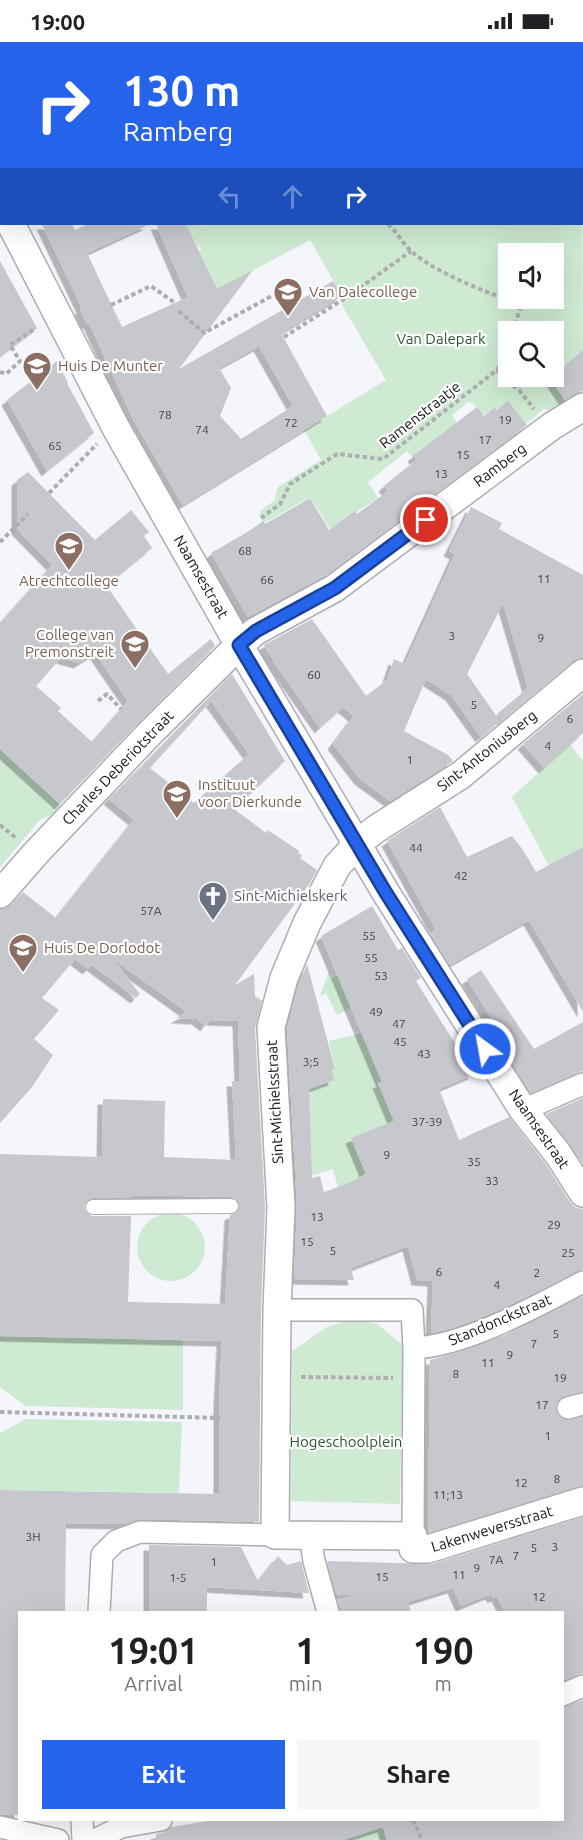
<!DOCTYPE html>
<style>
:root{--surface:#fff;--page:#f6f6f6;--text:#202124;--muted:#757577;--accent:#2563eb}
body{margin:0;font-family:Ubuntu,sans-serif;background:var(--page);color:var(--text);height:100vh;display:flex;flex-direction:column;font-size:22px;white-space:nowrap}
*{box-sizing:border-box;margin:0}
p{font-size:20px;color:var(--muted)}
.icon{flex:none;width:33px;height:33px;fill:none;stroke:currentColor;stroke-width:2;stroke-linecap:round;stroke-linejoin:round}
.map{position:relative;flex:1;overflow:hidden}
.sheet{position:absolute;left:18px;top:1569px;width:546px;height:210px;display:flex;flex-direction:column;background:var(--surface);border-radius:0px;box-shadow:0 6px 24px #0002}
.sheet>*{flex:none}
.hud{position:absolute;left:0px;top:0px;width:584px;height:183px;box-shadow:0 6px 24px #0002;background:#2563eb;color:#fff;overflow:hidden}
.tools{position:absolute;left:498px;top:201px;display:grid;gap:12px}
.tools a{display:grid;place-items:center;width:66px;height:66px;border-radius:0px;background:var(--surface);box-shadow:0 6px 24px #0002;font-size:30px}
.pin{position:absolute;display:grid;place-items:center;width:51px;height:51px;color:#fff;margin:-26px;border:3px solid #fff;border-radius:50%;box-shadow:0 2px 6px #0007}
.me{position:absolute;width:66px;margin:-33px;rotate:328deg;stroke-linejoin:round;filter:drop-shadow(0 0 4px #0008)}
.turn{display:flex;align-items:center;gap:21px;height:126px;padding:0 24px;font-size:27px}
.turn .icon{width:78px;height:78px;stroke-width:2.5}
.turn b{display:block;font-size:42px;line-height:51px}
.lanes{display:flex;align-items:center;height:57px;padding:0 24px;background:#0003;justify-content:center;gap:30px;direction:ltr}
.lanes .off{opacity:.35}
.eta{display:flex;justify-content:space-evenly;align-items:center;height:102px;text-align:center}
.eta b{font-size:36px;font-weight:600;line-height:42px}
.button{display:flex;gap:12px;margin-top:auto;padding:12px 24px}
.button a{flex:1;height:69px;border-radius:0px;background:var(--accent);color:#fff;font-size:24px;font-weight:600;line-height:69px;text-align:center}
.button a+a{background:var(--page);color:var(--text)}
.status{display:flex;justify-content:space-between;align-items:center;height:42px;padding:0 30px;background:var(--surface);direction:ltr}
.status svg{height:16px;fill:currentColor}
.map>svg:first-child{display:block}
.green{fill:#ceead2;fill-rule:evenodd}
.building{fill:#c6c8cd;fill-rule:evenodd;filter:url(#shadow)}
.lines{fill:none;stroke-linecap:round;stroke-linejoin:round}
.service-casing{stroke:#abadb1;stroke-width:16}
.pedestrian-casing{stroke:#abadb1;stroke-width:24}
.minor-casing{stroke:#abadb1;stroke-width:30}
.path{stroke:#acaeb2;stroke-width:4;stroke-dasharray:4.5 3;stroke-linecap:butt}
.service{stroke:#fff;stroke-width:14}
.pedestrian{stroke:#fff;stroke-width:21}
.minor{stroke:#fff;stroke-width:27}
.route-casing{stroke:#184099;stroke-width:15}
.route{stroke:#2563eb;stroke-width:10}
.labels{text-anchor:middle;stroke-width:4.5;stroke-linejoin:round;paint-order:stroke}
.number-label{font-size:12px;fill:#404244}
.education-label{font-size:15px;fill:#785e54;stroke:#fff;text-anchor:start}
.park-label{font-size:15px;fill:#275832;stroke:#fff}
.street-label{font-size:15px;fill:#141517;stroke:#fff}
.worship-label{font-size:15px;fill:#5b616d;stroke:#fff;text-anchor:start}
</style>
<div class="status"><b>19:00</b><svg viewBox="0 0 49 12"><path d="M0 12V9h3v3zM5 12V6h3v6zM10 12V3h3v9zM15 12V0h3v12zM26 1h20v11H26zM47 4h2v5h-2z"/></svg></div>
<div class="map">
<svg width="583" height="1798" viewBox="0 0 583 1798">
<defs>
<filter id="shadow"><feDropShadow dx="-5.5" dy="5.5" stdDeviation="0" flood-color="#0004"/></filter>
</defs>
<rect width="100%" height="100%" fill="#f4f6fb"/>
<path class="green" d="M 21,0 L 547,0 L 550,1 L 22,2 Z
M 582,17 L 583,314 L 580,310 L 554,333 L 554,290 L 508,290 L 508,334 L 551,335 L 550,336 L 570,365 L 561,371 L 544,367 L 526,382 L 496,366 L 483,373 L 474,361 L 468,360 L 452,373 L 465,392 L 421,426 L 407,409 L 368,440 L 378,456 L 342,479 L 339,501 L 310,455 L 264,481 L 259,473 L 261,471 L 260,469 L 274,459 L 278,445 L 321,418 L 304,388 L 386,338 L 342,263 L 342,254 L 310,198 L 214,249 L 215,244 L 199,209 L 201,208 L 199,204 L 197,205 L 186,182 L 205,182 L 206,184 L 211,182 L 582,182 ZM 508,212 L 554,212 L 554,256 L 508,256 Z
M 570,702 L 583,719 L 583,805 L 549,824 L 512,755 Z
M 0,707 L 63,765 L 58,770 L 40,778 L 0,825 Z
M 329,929 L 331,936 L 349,931 L 357,963 L 337,973 L 326,951 L 320,954 Z
M 362,991 L 405,1088 L 353,1096 L 366,1132 L 340,1153 L 333,1127 L 292,1140 L 292,1111 L 310,1108 L 308,1063 L 290,1065 L 290,1054 L 333,1038 L 332,1028 L 335,1027 L 329,999 Z
M137 1205a34 34 0 1 1 68 0a34 34 0 1 1-68 0Z
M 355,1276 L 377,1282 L 403,1303 L 400,1462 L 291,1459 L 292,1309 L 327,1285 Z
M 0,1294 L 183,1298 L 183,1368 L 26,1364 L 0,1345 Z
M 26,1377 L 182,1380 L 179,1451 L 0,1448 L 0,1391 Z
M 383,1785 L 387,1798 L 346,1798 L 346,1797 Z"/>
<path class="building" d="M 42,182 L 72,182 L 75,188 L 88,182 L 150,182 L 87,211 L 122,285 L 188,255 L 156,182 L 186,182 L 217,247 L 253,228 L 179,327 L 333,239 L 342,254 L 281,291 L 327,374 L 183,463 L 134,379 L 89,281 L 87,282 L 80,267 L 82,266 ZM 259,304 L 293,364 L 241,397 L 220,374 L 231,346 L 219,326 Z
M 0,219 L 37,286 L 0,314 Z
M 583,308 L 583,349 L 565,358 L 550,336 Z
M 57,319 L 68,341 L 67,341 L 94,391 L 47,429 L 7,358 Z
M 508,359 L 527,383 L 326,533 L 248,575 L 211,511 L 249,489 L 263,479 L 265,482 L 310,456 L 329,488 L 355,469 L 357,472 L 388,449 L 384,444 L 416,418 L 413,414 L 477,365 L 484,374 L 495,365 L 497,368 Z
M 28,430 L 95,498 L 131,468 L 149,490 L 144,494 L 152,506 L 106,543 L 168,632 L 211,597 L 215,604 L 138,681 L 60,762 L 0,707 L 0,581 L 52,523 L 17,487 L 17,438 ZM 95,611 L 128,659 L 92,700 L 58,669 L 61,666 L 36,644 L 61,616 L 79,621 Z
M 471,465 L 502,481 L 499,487 L 583,533 L 583,616 L 573,619 L 502,678 L 497,672 L 528,646 L 503,561 L 467,632 L 500,679 L 481,695 L 451,653 L 426,637 L 404,689 L 448,713 L 453,719 L 390,759 L 360,737 L 333,702 L 354,674 L 343,665 L 320,686 L 276,623 L 264,603 L 312,577 L 366,654 L 387,638 L 394,617 L 405,622 L 455,512 L 449,509 Z
M 232,632 L 285,719 L 234,767 L 266,791 L 268,788 L 299,809 L 298,811 L 302,813 L 300,816 L 317,828 L 310,841 L 235,943 L 254,932 L 255,954 L 262,959 L 255,986 L 265,1165 L 261,1267 L 259,1480 L 140,1477 L 126,1482 L 66,1481 L 65,1570 L 20,1570 L 20,1773 L 0,1773 L 0,1448 L 219,1452 L 219,1359 L 222,1299 L 0,1294 L 0,1112 L 102,1115 L 103,1057 L 165,1059 L 164,1115 L 236,1118 L 232,1039 L 240,1039 L 238,979 L 210,978 L 206,984 L 197,977 L 176,976 L 187,970 L 113,917 L 140,952 L 136,956 L 92,923 L 88,927 L 75,917 L 42,956 L 59,968 L 34,997 L 53,1013 L 32,1045 L 0,1081 L 0,867 L 11,863 L 23,850 L 56,876 L 134,778 L 109,757 ZM 211,659 L 249,712 L 194,761 L 150,726 ZM 132,1153 L 231,1155 L 238,1159 L 238,1169 L 230,1173 L 225,1262 L 128,1260 L 131,1174 L 92,1174 L 86,1170 L 84,1164 L 88,1158 L 92,1156 L 132,1156 Z
M 583,652 L 583,691 L 544,726 L 523,702 Z
M 440,765 L 467,815 L 512,794 L 523,808 L 536,830 L 583,805 L 583,970 L 529,878 L 450,923 L 430,891 L 436,888 L 387,799 Z
M 372,864 L 398,908 L 402,906 L 421,936 L 416,939 L 474,1032 L 439,1047 L 459,1098 L 509,1075 L 545,1121 L 570,1160 L 575,1165 L 583,1167 L 583,1227 L 495,1270 L 452,1286 L 433,1291 L 431,1289 L 433,1239 L 417,1238 L 408,1204 L 351,1226 L 354,1238 L 294,1237 L 297,1164 L 287,987 L 299,941 L 307,922 L 335,1027 L 332,1028 L 334,1038 L 309,1047 L 312,1136 L 320,1134 L 324,1150 L 347,1142 L 366,1132 L 351,1096 L 394,1079 L 378,1041 L 382,1040 L 321,894 Z
M 481,928 L 534,1007 L 583,980 L 583,1029 L 531,1051 L 511,1020 L 516,1016 L 467,937 Z
M 583,1056 L 583,1122 L 546,1072 Z
M 583,1254 L 583,1350 L 559,1357 L 556,1362 L 556,1369 L 559,1375 L 565,1378 L 583,1375 L 583,1444 L 428,1491 L 430,1318 L 459,1310 L 505,1293 Z
M 583,1475 L 583,1631 L 562,1639 L 562,1570 L 505,1570 L 497,1554 L 493,1556 L 491,1552 L 461,1564 L 453,1546 L 408,1560 L 411,1570 L 340,1570 L 338,1558 L 356,1553 L 336,1552 L 327,1519 L 432,1522 Z
M 149,1503 L 241,1505 L 258,1539 L 278,1514 L 287,1523 L 301,1519 L 309,1551 L 207,1545 L 207,1570 L 149,1570 Z
M 583,1658 L 583,1798 L 387,1798 L 383,1785 L 343,1798 L 156,1798 L 156,1792 L 164,1790 L 171,1785 L 214,1778 L 562,1778 L 562,1665 Z"/>
<g class="lines">
<g class="service-casing">
<path id="service" d="M 93,1165 L 231,1164"/>
</g>
<g class="pedestrian-casing">
<path id="pedestrian" d="M 523,1068 L 583,1042
M 277,1268 L 412,1268 L 414,1306 L 413,1494
M 414,1306 C 465,1304 537,1264 583,1240
M 568,1366 L 583,1362
M 310,1493 L 314,1519 L 328,1570
M 99,1570 L 102,1513 L 116,1499 L 140,1490 L 275,1493
M 562,1653 L 583,1644
M 82,1778 L 83,1798
M 0,1785 L 58,1798
M 95,1798 L 121,1785 L 161,1778"/>
</g>
<g class="minor-casing">
<path id="minor" d="M 571,0 L 575,2
M 0,161 L 2,164
M 11,182 L 116,386 L 239,603 L 386,851 L 523,1068 L 558,1112 L 583,1151
M 583,631 L 461,733 L 376,787 L 358,801 L 337,824 L 307,881 L 284,936 L 271,985 L 281,1165 L 277,1268 L 275,1493 L 413,1494 L 413,1507 L 428,1507 L 583,1459
M 0,852 L 36,811 L 149,692 L 239,603 L 256,589 L 335,546 L 552,384 L 583,365"/>
</g>
<path class="path" d="M 520,0 L 523,2
M 531,0 L 534,2
M 388,182 C 397,190 403,202 412,210 C 441,234 489,251 525,264
M 111,263 L 151,244 L 175,261
M 179,269 L 204,291 L 290,244
M 513,290 L 521,263
M 284,295 L 347,255 L 411,209
M 497,328 L 505,317 L 508,305
M 0,330 L 6,332 L 20,319 L 10,303 L 36,286
M 49,451 L 97,402
M 261,476 L 280,462 L 290,442 L 337,412 L 383,417 L 497,328 L 506,339 L 519,348 L 534,367
M 0,500 L 28,472
M 98,659 L 107,652 L 121,667
M 0,783 L 16,796
M 301,1335 L 393,1336
M 0,1370 L 220,1376
M 413,1778 L 422,1798"/>
<use href="#service" class="service"/>
<use href="#pedestrian" class="pedestrian"/>
<use href="#minor" class="minor"/>
</g>
<g class="lines">
<g class="route-casing">
<path id="route" d="M 426,478 L 335,546 L 256,589 L 239,603 L 386,851 L 485,1007"/>
</g>
<use href="#route" class="route"/>
</g>
<defs>
<g id="university-pin" transform="scale(1.5)"><path d="M0 17L-7.5 6A9.5 9.5 0 1 1 7.5 6Z" fill="#8d6e63" stroke="#fff"/><path d="M0-5L7-2L0 1L-7-2ZM-4 1L0 2.5L4 1V4Q0 6-4 4Z" fill="#fff"/></g>
<g id="church-pin" transform="scale(1.5)"><path d="M0 17L-7.5 6A9.5 9.5 0 1 1 7.5 6Z" fill="#6b7280" stroke="#fff"/><path d="M-1.2-6h2.4v3.5h3.3v2.4h-3.3V6h-2.4V-.1h-3.3v-2.4h3.3Z" fill="#fff"/></g>
</defs>
<g fill-rule="evenodd">
<use href="#university-pin" x="288" y="250"/>
<use href="#university-pin" x="37" y="324"/>
<use href="#university-pin" x="69" y="504"/>
<use href="#university-pin" x="135" y="602"/>
<use href="#university-pin" x="177" y="752"/>
<use href="#church-pin" x="213" y="854"/>
<use href="#university-pin" x="23" y="906"/>
</g>
<g class="labels">
<g class="number-label">
<text x="165" y="377">78</text>
<text x="505" y="382">19</text>
<text x="291" y="385">72</text>
<text x="202" y="392">74</text>
<text x="485" y="402">17</text>
<text x="55" y="408">65</text>
<text x="463" y="417">15</text>
<text x="441" y="436">13</text>
<text x="245" y="513">68</text>
<text x="544" y="541">11</text>
<text x="267" y="542">66</text>
<text x="452" y="598">3</text>
<text x="541" y="600">9</text>
<text x="314" y="637">60</text>
<text x="474" y="667">5</text>
<text x="570" y="681">6</text>
<text x="548" y="708">4</text>
<text x="410" y="722">1</text>
<text x="416" y="810">44</text>
<text x="461" y="838">42</text>
<text x="151" y="873">57A</text>
<text x="369" y="898">55</text>
<text x="371" y="920">55</text>
<text x="381" y="938">53</text>
<text x="376" y="974">49</text>
<text x="399" y="986">47</text>
<text x="400" y="1004">45</text>
<text x="424" y="1016">43</text>
<text x="311" y="1024">3;5</text>
<text x="427" y="1084">37-39</text>
<text x="387" y="1117">9</text>
<text x="474" y="1124">35</text>
<text x="492" y="1143">33</text>
<text x="317" y="1179">13</text>
<text x="554" y="1187">29</text>
<text x="307" y="1204">15</text>
<text x="333" y="1213">5</text>
<text x="568" y="1215">25</text>
<text x="439" y="1234">6</text>
<text x="537" y="1235">2</text>
<text x="497" y="1247">4</text>
<text x="556" y="1296">5</text>
<text x="534" y="1306">7</text>
<text x="510" y="1317">9</text>
<text x="488" y="1325">11</text>
<text x="456" y="1336">8</text>
<text x="560" y="1340">19</text>
<text x="542" y="1367">17</text>
<text x="548" y="1398">1</text>
<text x="557" y="1441">8</text>
<text x="521" y="1445">12</text>
<text x="448" y="1457">11;13</text>
<text x="33" y="1499">3H</text>
<text x="555" y="1509">3</text>
<text x="534" y="1510">5</text>
<text x="516" y="1518">7</text>
<text x="496" y="1522">7A</text>
<text x="214" y="1524">1</text>
<text x="477" y="1530">9</text>
<text x="459" y="1537">11</text>
<text x="382" y="1539">15</text>
<text x="178" y="1540">1-5</text>
<text x="539" y="1559">12</text>
</g>
<g class="education-label">
<text x="309" y="255">Van Dalecollege</text>
<text x="58" y="329">Huis De Munter</text>
<text x="69" y="544" text-anchor="middle">Atrechtcollege</text>
<text x="114" y="598" text-anchor="end">College van<tspan x="114" dy="17">Premonstreit</tspan></text>
<text x="198" y="748">Instituut<tspan x="198" dy="17">voor Dierkunde</tspan></text>
<text x="44" y="911">Huis De Dorlodot</text>
</g>
<g class="park-label">
<text x="441" y="302">Van Dalepark</text>
<text x="346" y="1405">Hogeschoolplein</text>
</g>
<g class="street-label">
<text transform="translate(420 373) rotate(-38)" y="5">Ramenstraatje</text>
<text transform="translate(500 423) rotate(-37)" y="5">Ramberg</text>
<text transform="translate(201 535) rotate(60)" y="5">Naamsestraat</text>
<text transform="translate(487 709) rotate(-38)" y="5">Sint-Antoniusberg</text>
<text transform="translate(118 726) rotate(-46)" y="5">Charles Deberiotstraat</text>
<text transform="translate(275 1060) rotate(-93)" y="5">Sint-Michielsstraat</text>
<text transform="translate(539 1087) rotate(55)" y="5">Naamsestraat</text>
<text transform="translate(500 1278) rotate(-23)" y="5">Standonckstraat</text>
<text transform="translate(492 1487) rotate(-17)" y="5">Lakenweversstraat</text>
</g>
<g class="worship-label">
<text x="234" y="859">Sint-Michielskerk</text>
</g>
</g>
</svg>
<div class="tools">
<a><svg class="icon" aria-label="sound" viewBox="0 0 24 24"><path d="M4 9h4l5-4v14l-5-4H4zM17 9q2 3 0 6"/></svg></a>
<a><svg class="icon" aria-label="search" viewBox="0 0 24 24"><circle cx="10" cy="10" r="6"/><path d="M15 15l6 6"/></svg></a>
</div>
<div class="pin" style="left:426px;top:478px;background:#d93025"><svg class="icon" aria-label="arrive" viewBox="0 0 24 24"><path d="M6 21V4h12l-3 4 3 4H6"/></svg></div>
<svg class="me" style="left:485px;top:1007px" viewBox="-20 -20 40 40"><circle r="17" fill="#2563eb" stroke="#fff" stroke-width="3"/><path d="M0-11L8 9 0 5-8 9z" fill="#fff"/></svg>
<div class="hud">
<div class="turn"><svg class="icon" aria-label="right" viewBox="0 0 24 24"><path d="M7 20v-9h11M14 6l5 5-5 5"/></svg><div><b>130 m</b>Ramberg</div></div>
<div class="lanes"><svg class="icon off" aria-label="left" viewBox="0 0 24 24"><path d="M17 20v-9H6M10 6l-5 5 5 5"/></svg><svg class="icon off" aria-label="ahead" viewBox="0 0 24 24"><path d="M12 20V5M6 11l6-6 6 6"/></svg><svg class="icon" aria-label="right" viewBox="0 0 24 24"><path d="M7 20v-9h11M14 6l5 5-5 5"/></svg></div>
</div>
<section class="sheet">
<div class="eta">
<div><b>19:01</b><p>Arrival</p></div>
<div><b>1</b><p>min</p></div>
<div><b>190</b><p>m</p></div>
</div>
<div class="button"><a>Exit</a><a>Share</a></div>
</section>
</div>
